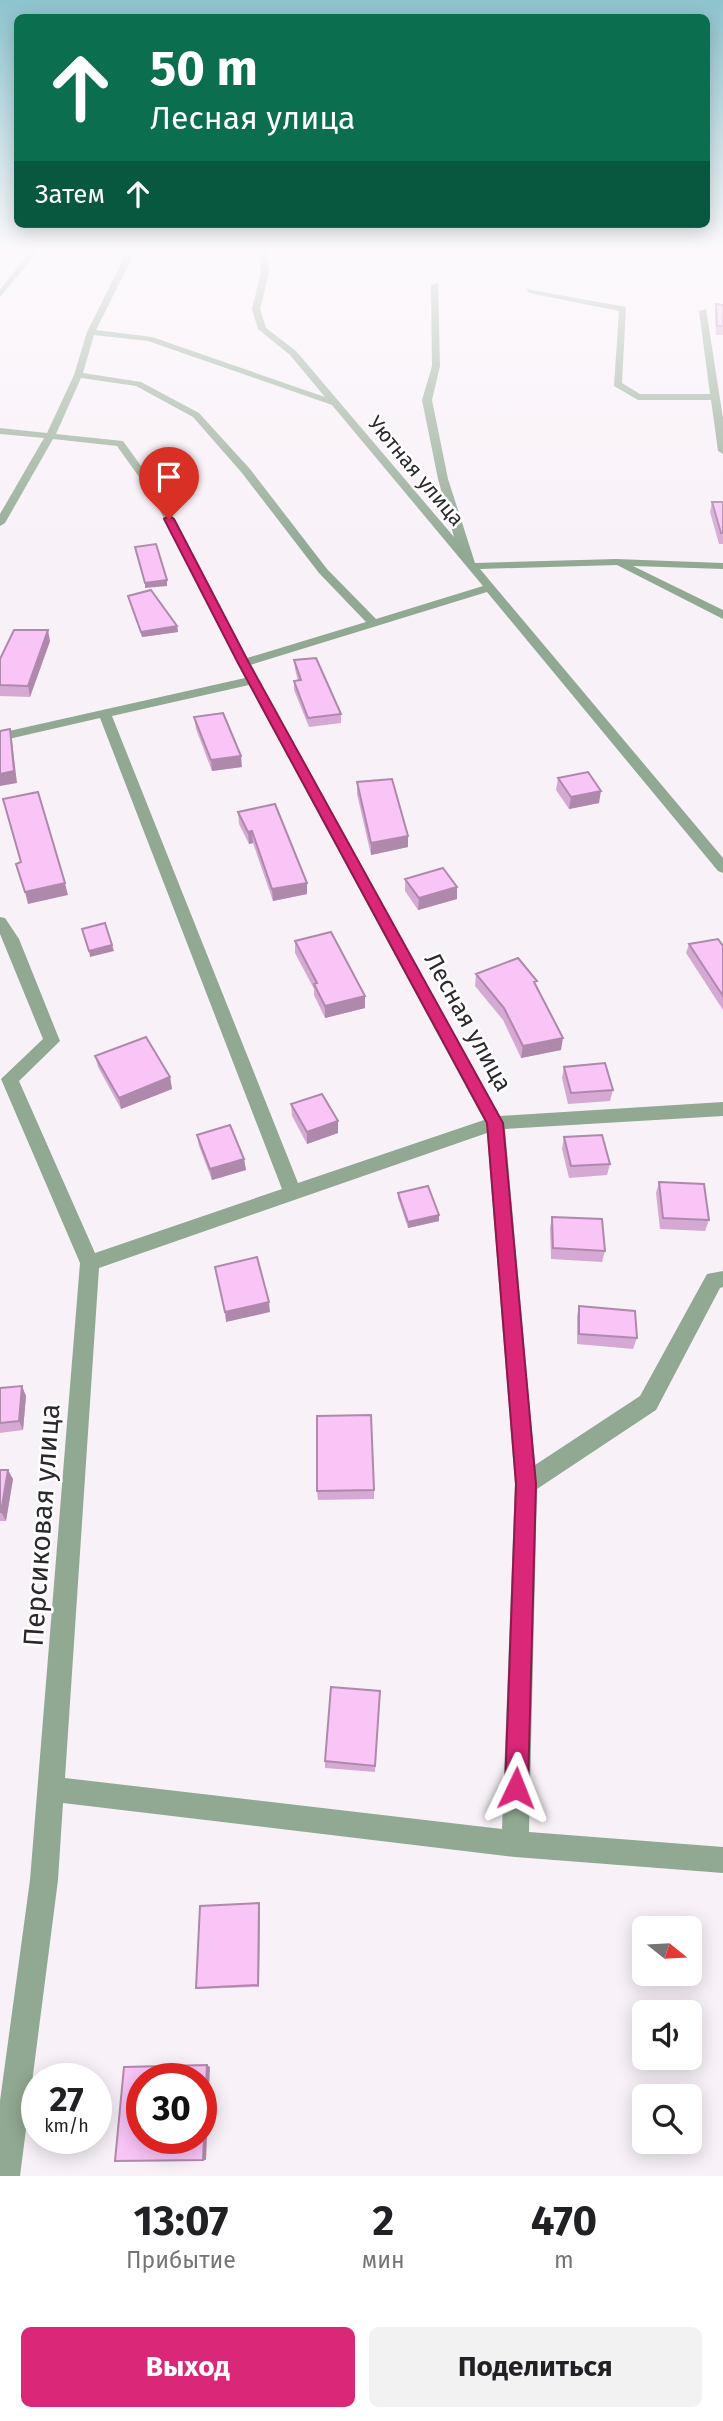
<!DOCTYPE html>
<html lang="ru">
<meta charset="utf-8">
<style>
:root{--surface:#fff;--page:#f2f2f2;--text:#202124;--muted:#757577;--accent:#db2777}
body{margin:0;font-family:"Fira Sans",sans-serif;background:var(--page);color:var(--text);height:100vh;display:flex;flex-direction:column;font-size:26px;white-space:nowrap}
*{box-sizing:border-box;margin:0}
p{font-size:23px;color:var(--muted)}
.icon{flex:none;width:38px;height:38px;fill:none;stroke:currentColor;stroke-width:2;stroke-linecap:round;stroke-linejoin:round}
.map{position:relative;height:2176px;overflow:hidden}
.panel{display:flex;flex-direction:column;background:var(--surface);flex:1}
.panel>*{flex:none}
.top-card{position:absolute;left:14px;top:14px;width:696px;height:214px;border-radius:10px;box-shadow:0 4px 18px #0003;background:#0b6e4f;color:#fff;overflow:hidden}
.needle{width:46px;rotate:108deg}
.fabs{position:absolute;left:632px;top:1916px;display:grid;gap:14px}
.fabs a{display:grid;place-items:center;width:70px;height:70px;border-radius:10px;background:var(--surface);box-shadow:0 4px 18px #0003;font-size:35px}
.speed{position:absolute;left:21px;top:2063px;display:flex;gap:14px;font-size:35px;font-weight:700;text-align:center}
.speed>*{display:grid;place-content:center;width:91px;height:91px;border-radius:50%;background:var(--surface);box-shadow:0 4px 18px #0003;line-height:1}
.speed small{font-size:18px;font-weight:400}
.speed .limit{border:10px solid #d22;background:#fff;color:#111}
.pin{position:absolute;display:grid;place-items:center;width:60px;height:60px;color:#fff;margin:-72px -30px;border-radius:50% 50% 50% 0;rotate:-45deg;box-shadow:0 0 7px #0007}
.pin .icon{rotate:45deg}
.me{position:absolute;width:77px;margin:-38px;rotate:2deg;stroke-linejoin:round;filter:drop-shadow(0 0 5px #0008)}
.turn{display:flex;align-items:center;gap:24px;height:147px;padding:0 21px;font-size:32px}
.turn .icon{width:91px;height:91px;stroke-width:2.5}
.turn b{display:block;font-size:49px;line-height:60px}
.then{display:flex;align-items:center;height:66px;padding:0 21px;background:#0003;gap:14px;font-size:26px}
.eta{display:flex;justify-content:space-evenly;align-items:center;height:119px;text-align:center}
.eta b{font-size:42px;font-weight:700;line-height:49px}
.action{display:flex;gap:14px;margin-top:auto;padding:14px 21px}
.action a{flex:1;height:80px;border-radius:10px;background:var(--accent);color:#fff;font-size:28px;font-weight:700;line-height:80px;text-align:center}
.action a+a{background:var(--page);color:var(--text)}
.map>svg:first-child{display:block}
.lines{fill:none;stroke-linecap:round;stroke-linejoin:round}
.minor{fill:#91a892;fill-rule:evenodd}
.wall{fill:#d6a9d4}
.shaded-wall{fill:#ae89ac}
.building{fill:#f9c4f6;stroke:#ae89ac;stroke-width:2;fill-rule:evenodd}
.route{fill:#db2777;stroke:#8e194d;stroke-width:2}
.labels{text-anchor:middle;stroke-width:5;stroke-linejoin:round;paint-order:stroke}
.far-street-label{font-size:21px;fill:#2b282b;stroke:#fff}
.street-label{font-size:24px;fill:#2b282b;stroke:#fff}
.near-street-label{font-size:28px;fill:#2b282b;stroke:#fff}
</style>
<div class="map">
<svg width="723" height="2176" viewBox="0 0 723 2176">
<rect width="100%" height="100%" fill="#f9f1f8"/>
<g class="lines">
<path class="minor" d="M 31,250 L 39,250 L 0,297 L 0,290 Z
M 128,250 L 136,250 L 96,330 L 152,337 L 325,397 L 290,355 L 258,329 L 252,309 L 261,273 L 260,250 L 268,250 L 269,273 L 260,309 L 266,328 L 296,351 L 454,537 L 438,479 L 422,400 L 432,366 L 431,285 L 438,283 L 440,366 L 432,400 L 448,479 L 475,563 L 616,559 L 723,563 L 723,569 L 633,566 L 723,610 L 723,619 L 617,565 L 480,569 L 723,858 L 723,873 L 718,871 L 487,592 L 250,665 L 500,1116 L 723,1102 L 723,1116 L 505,1129 L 535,1465 L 640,1396 L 707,1274 L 723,1271 L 723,1287 L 720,1288 L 656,1410 L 537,1489 L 529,1832 L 723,1847 L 723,1873 L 515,1857 L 63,1803 L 58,1880 L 20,2176 L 0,2176 L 0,2101 L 30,1880 L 80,1263 L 1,1079 L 43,1039 L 0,934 L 0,917 L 5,918 L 19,939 L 60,1041 L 19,1081 L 95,1253 L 282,1189 L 100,718 L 0,741 L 0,733 L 245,678 L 152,495 L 117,446 L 53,439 L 5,523 L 0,526 L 0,514 L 44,438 L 0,434 L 0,428 L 47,433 L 74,375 L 87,332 ZM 94,335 L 148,341 L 332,405 L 483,586 L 376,619 L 327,569 L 250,469 L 199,413 L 141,382 L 83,373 ZM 81,378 L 136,386 L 193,417 L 242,473 L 319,573 L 366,622 L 247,658 L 162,495 L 123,441 L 56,434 ZM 249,685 L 484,1120 L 298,1183 L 112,716 ZM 487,1133 L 515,1484 L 502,1829 L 65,1778 L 99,1268 Z
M 526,289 L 626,307 L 622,383 L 640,394 L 710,394 L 699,311 L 706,309 L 723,418 L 723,454 L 718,451 L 711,400 L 638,400 L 614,386 L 619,311 L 529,293 Z"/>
</g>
<path class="wall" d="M 716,304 L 723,305 L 723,335 L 716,335 L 715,313 Z
M 712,502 L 723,502 L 723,544 L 719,544 L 710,512 Z
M 128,596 L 177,626 L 178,632 L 142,637 L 129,601 Z
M 50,641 L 30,697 L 0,696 L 0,659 Z
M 294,660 L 341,714 L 341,723 L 309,727 L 294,690 L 294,681 L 298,681 L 295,669 Z
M 194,717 L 242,767 L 212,771 L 196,729 Z
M 558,778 L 599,803 L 569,809 L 556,790 Z
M 357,782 L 408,847 L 371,855 L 357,794 Z
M 238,812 L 307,883 L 307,894 L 273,901 L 253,843 L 249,844 L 239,824 Z
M 405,879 L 457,887 L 457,899 L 418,910 L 405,891 Z
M 295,941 L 365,1008 L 325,1018 L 314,995 L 314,989 L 295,953 Z
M 689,944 L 723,946 L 723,1010 L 686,953 Z
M 476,974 L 537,986 L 561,1050 L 521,1058 L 503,1020 L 475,986 Z
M 95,1056 L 170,1077 L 172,1089 L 121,1109 L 98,1067 Z
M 564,1067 L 613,1090 L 610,1101 L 568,1104 L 562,1078 Z
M 291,1104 L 338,1133 L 307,1144 L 292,1116 Z
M 197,1135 L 244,1159 L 246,1170 L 212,1180 L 199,1146 Z
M 564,1137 L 610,1164 L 607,1175 L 569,1178 L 562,1149 Z
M 659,1182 L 709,1220 L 705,1231 L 660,1229 L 656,1193 Z
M 398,1193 L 439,1221 L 408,1228 L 398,1198 Z
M 552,1217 L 605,1251 L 602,1262 L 551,1259 L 550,1228 Z
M 579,1306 L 637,1338 L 633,1349 L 577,1344 L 577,1316 Z
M 0,1388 L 26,1396 L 23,1430 L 0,1433 Z
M 0,1470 L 13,1479 L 6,1521 L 0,1521 Z
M 374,1490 L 374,1499 L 318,1500 L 317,1491 Z
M 380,1691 L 375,1772 L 325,1768 L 325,1761 Z
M 259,1903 L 259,1987 L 198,1989 L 196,1988 Z"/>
<path class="shaded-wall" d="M 167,580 L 167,586 L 145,588 L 145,583 Z
M 177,626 L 178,632 L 142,637 L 141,632 Z
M 48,630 L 50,641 L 30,697 L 28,686 Z
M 10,729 L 12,741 L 17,783 L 0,786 L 0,774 Z
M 241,756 L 242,767 L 212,771 L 211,760 Z
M 601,791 L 599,803 L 569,809 L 571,797 Z
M 252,831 L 253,843 L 249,844 L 248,832 Z
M 408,836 L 408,847 L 371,855 L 371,843 Z
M 65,883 L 68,895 L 28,904 L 25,892 Z
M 307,883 L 307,894 L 273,901 L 272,889 Z
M 457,887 L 457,899 L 418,910 L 419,898 Z
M 112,945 L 114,951 L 90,957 L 89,951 Z
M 365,996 L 365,1008 L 325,1018 L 325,1006 Z
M 563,1038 L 561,1050 L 521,1058 L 523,1046 Z
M 170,1077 L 172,1089 L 121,1109 L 119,1098 Z
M 338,1121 L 338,1133 L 307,1144 L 307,1132 Z
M 244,1159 L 246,1170 L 212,1180 L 210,1169 Z
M 439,1215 L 439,1221 L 408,1228 L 408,1222 Z
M 269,1302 L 270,1312 L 226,1322 L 225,1312 Z
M 22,1386 L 26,1396 L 23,1430 L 19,1421 Z
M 8,1470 L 13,1479 L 6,1521 L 1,1512 Z
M 259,1903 L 260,1906 L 259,1987 L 258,1985 Z
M 207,2065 L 210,2067 L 206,2160 L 203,2160 Z"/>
<path class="building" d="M 716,304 L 723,305 L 723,326 L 717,326 Z
M 712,502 L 723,502 L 723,533 L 721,533 Z
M 156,544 L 167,580 L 145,583 L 135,547 Z
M 151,590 L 177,626 L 141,632 L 128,596 Z
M 14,630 L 48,630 L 28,686 L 0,685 L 0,659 Z
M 316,658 L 341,714 L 308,718 L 294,681 L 301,680 L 294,660 Z
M 223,713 L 241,756 L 211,760 L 194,717 Z
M 10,729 L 14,771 L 0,774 L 0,731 Z
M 588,772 L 601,791 L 571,797 L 558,778 Z
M 392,779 L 408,836 L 371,843 L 357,782 Z
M 38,792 L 65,883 L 25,892 L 16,864 L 21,862 L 3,799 Z
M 275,804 L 307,883 L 272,889 L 252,831 L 248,832 L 238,812 Z
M 443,868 L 457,887 L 419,898 L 405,879 Z
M 105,923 L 112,945 L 89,951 L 82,929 Z
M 331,932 L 365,996 L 325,1006 L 314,984 L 317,983 L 295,941 Z
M 718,939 L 723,946 L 723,996 L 689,944 Z
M 518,958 L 537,981 L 534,982 L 563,1038 L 523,1046 L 504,1008 L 476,974 Z
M 146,1037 L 170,1077 L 119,1098 L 95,1056 Z
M 605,1063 L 613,1090 L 571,1093 L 564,1067 Z
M 322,1094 L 338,1121 L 307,1132 L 291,1104 Z
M 230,1125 L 244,1159 L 210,1169 L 197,1135 Z
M 602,1135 L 610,1164 L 571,1166 L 564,1137 Z
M 659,1182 L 704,1184 L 709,1220 L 663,1218 Z
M 428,1186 L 439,1215 L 408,1222 L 398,1193 Z
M 552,1217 L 602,1219 L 605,1251 L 553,1248 Z
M 257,1257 L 269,1302 L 225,1312 L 215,1267 Z
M 579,1306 L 635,1311 L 637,1338 L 579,1334 Z
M 22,1386 L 19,1421 L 0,1423 L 0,1388 Z
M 371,1415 L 374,1490 L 317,1491 L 317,1416 Z
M 0,1470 L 8,1470 L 1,1512 L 0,1512 Z
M 331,1687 L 380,1691 L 375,1766 L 325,1761 Z
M 259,1903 L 258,1985 L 196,1988 L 200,1906 Z
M 207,2065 L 203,2160 L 115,2161 L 124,2067 ZM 142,2079 L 201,2079 L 201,2138 L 142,2138 Z"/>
<linearGradient id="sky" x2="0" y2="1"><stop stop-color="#8dc4ce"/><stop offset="0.45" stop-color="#fcf9fc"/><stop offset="1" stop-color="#fcf9fc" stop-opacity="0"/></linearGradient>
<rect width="723" height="555" fill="url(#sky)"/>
<path class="route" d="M 169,516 L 174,519 L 249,663 L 503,1123 L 536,1484 L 528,1788 L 525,1797 L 516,1800 L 508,1797 L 505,1788 L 516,1484 L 487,1123 L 238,663 L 164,519 Z"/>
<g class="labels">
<g class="far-street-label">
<text transform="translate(416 471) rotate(50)" y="7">Уютная улица</text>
</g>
<g class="street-label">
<text transform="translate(468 1022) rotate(61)" y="8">Лесная улица</text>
</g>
<g class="near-street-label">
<text transform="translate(41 1525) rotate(-86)" y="10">Персиковая улица</text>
</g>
</g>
</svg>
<div class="fabs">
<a><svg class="needle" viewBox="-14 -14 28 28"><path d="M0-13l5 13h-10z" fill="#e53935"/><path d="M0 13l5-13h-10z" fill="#757577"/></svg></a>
<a><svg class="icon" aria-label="sound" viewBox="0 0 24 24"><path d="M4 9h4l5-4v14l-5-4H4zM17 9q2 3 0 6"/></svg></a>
<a><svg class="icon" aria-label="search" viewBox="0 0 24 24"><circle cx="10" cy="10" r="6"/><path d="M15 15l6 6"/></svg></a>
</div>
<div class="speed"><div>27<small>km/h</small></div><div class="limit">30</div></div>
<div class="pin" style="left:169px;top:519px;background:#d93025"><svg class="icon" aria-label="arrive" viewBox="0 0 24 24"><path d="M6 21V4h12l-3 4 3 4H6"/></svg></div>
<svg class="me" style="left:516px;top:1788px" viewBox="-20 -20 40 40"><path d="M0-17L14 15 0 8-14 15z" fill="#db2777" stroke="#fff" stroke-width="4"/></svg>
<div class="top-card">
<div class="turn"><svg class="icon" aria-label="ahead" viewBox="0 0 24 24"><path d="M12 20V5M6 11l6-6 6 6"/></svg><div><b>50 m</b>Лесная улица</div></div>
<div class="then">Затем<svg class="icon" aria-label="ahead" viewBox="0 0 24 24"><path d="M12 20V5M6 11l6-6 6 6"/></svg></div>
</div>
</div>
<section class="panel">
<div class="eta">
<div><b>13:07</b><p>Прибытие</p></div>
<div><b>2</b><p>мин</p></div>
<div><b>470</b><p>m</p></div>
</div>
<div class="action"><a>Выход</a><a>Поделиться</a></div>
</section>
